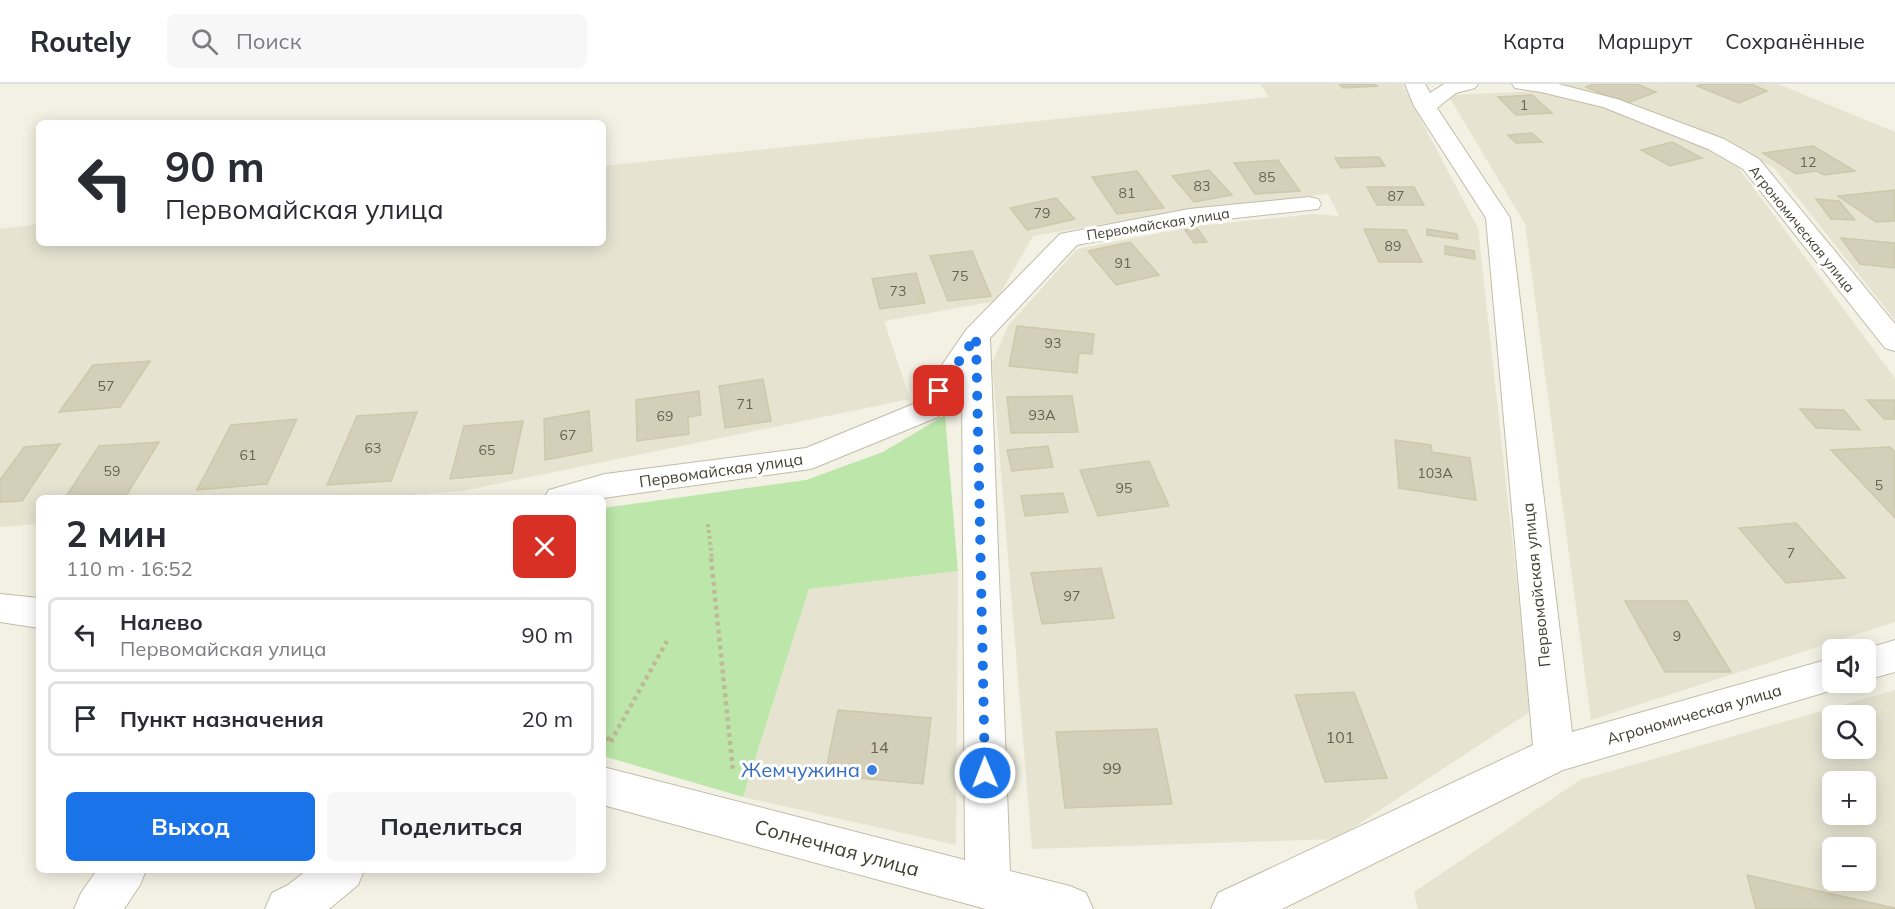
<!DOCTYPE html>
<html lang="ru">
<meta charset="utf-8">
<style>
:root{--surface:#fff;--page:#f7f7f7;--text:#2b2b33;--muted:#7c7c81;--line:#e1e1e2;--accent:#1a73e8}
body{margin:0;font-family:Mulish,sans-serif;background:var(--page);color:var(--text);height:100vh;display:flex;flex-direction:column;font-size:22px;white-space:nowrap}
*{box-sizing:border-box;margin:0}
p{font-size:20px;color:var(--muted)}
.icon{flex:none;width:33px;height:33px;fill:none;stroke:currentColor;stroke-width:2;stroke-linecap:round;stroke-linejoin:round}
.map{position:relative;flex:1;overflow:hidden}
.panel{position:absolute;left:36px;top:411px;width:570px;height:378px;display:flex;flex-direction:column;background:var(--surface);border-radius:9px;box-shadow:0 3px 15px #0003}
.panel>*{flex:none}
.top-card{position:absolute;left:36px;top:36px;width:570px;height:126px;border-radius:9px;box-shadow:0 3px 15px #0003;background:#fff;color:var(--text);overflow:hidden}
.controls{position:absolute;left:1822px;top:555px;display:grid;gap:12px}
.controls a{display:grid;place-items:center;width:54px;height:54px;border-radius:9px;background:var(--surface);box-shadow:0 3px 15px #0003;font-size:30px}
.pin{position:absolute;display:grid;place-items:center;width:51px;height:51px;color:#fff;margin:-26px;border-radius:12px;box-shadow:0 3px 9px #0006}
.me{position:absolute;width:66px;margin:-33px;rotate:359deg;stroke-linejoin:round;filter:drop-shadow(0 0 4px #0008)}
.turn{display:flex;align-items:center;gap:21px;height:126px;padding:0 30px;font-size:27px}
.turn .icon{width:78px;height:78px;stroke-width:2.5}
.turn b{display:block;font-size:42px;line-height:51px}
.round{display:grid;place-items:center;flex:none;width:63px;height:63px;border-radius:9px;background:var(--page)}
.summary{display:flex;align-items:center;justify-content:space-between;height:102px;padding:0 30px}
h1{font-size:36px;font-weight:700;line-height:45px}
.action{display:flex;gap:12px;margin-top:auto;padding:12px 30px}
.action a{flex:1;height:69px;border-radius:9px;background:var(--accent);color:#fff;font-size:24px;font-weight:700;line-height:69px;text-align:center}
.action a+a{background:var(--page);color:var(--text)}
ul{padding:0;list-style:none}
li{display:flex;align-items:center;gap:18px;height:75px;margin:0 12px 9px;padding:0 18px;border:3px solid var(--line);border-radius:9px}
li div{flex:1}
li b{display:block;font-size:22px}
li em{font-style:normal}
header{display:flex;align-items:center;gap:36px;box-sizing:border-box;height:84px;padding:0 30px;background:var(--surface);border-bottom:2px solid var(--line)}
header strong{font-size:28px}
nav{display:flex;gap:33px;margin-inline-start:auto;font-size:21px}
.search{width:420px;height:54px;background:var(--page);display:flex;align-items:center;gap:15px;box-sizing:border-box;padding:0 21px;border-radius:9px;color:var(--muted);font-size:22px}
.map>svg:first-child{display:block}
.residential{fill:#e6e4d1;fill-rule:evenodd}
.green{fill:#bde7aa}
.building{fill:#d3cfb8;stroke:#cec9ab;stroke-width:1.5}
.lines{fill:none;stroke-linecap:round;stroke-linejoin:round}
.minor-casing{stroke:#c0bda8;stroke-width:2}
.path-far1{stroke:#bfba96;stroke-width:4;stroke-dasharray:3 3;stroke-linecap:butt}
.path{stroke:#bfba96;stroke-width:4.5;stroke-dasharray:4 4;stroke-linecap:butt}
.minor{fill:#fff;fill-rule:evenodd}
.route{stroke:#1a73e8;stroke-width:10;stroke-dasharray:0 18}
.shop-dot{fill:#3f7fe0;stroke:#fff;stroke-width:2}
.labels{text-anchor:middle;stroke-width:6;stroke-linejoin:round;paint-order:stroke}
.number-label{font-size:14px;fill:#676454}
.far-street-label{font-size:14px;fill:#434133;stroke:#fff}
.street-label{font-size:16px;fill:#434133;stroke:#fff}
.near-number-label{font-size:16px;fill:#676454}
.near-shop-label{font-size:20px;fill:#366cbe;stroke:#fff;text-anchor:end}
.near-street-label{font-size:20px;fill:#434133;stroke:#fff}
</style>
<header>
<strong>Routely</strong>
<div class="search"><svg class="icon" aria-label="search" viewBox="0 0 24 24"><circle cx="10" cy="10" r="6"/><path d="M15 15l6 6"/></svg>Поиск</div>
<nav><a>Карта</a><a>Маршрут</a><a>Сохранённые</a></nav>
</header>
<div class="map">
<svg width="1895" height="825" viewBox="0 0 1895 825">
<rect width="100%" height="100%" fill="#f2f1e3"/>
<path class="residential" d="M 1260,0 L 1402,0 L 1478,144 L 1531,627 L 1336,755 L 1032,765 L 992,279 L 1008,242 L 1077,165 L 1196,142 L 1315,130 L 1339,132 L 1328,110 L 1188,126 L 1033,152 L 996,217 L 884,237 L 910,315 L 462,407 L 372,414 L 39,414 L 39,440 L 0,443 L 0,145 L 39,140 L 39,159 L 603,159 L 603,82 L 1269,13 Z
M 1561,0 L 1778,0 L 1895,48 L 1895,236 L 1774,84 L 1706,48 Z
M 1541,7 L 1610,23 L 1677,50 L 1735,79 L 1895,294 L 1895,538 L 1591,636 L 1525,140 L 1448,11 Z
M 958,487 L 956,761 L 743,713 L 809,505 Z
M 1895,606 L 1895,825 L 1418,825 L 1414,808 L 1580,696 ZM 1833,632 L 1866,632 L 1866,664 L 1833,664 ZM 1833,698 L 1866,698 L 1866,730 L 1833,730 ZM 1833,764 L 1866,764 L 1866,796 L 1833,796 Z"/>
<path class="green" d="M 945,331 L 958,487 L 809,505 L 743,713 L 603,672 L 603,424 L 806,396 L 883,368 Z"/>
<path class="building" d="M 1339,0 L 1375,0 L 1377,2 L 1343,4 Z
M 1594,0 L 1637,0 L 1656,8 L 1625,20 L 1586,3 Z
M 1702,0 L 1751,0 L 1767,7 L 1739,19 L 1697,2 Z
M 1532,11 L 1552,29 L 1516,31 L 1498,13 Z
M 1532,49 L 1542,58 L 1516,59 L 1508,51 Z
M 1672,58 L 1702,74 L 1670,82 L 1641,66 Z
M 1813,62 L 1855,87 L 1824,91 L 1816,87 L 1796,90 L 1763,69 Z
M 1379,73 L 1385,82 L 1341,84 L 1335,74 Z
M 1278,76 L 1300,107 L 1255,110 L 1234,79 Z
M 1209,86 L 1232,111 L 1194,118 L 1172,92 Z
M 1137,87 L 1164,124 L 1117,130 L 1092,93 Z
M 1367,103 L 1414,103 L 1424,121 L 1377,121 Z
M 1895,106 L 1895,137 L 1876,138 L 1838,112 Z
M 1056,114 L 1075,135 L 1027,146 L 1010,124 Z
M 1816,115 L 1839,117 L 1855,136 L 1831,135 Z
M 1198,145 L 1207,158 L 1194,159 L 1185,146 Z
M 1364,145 L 1406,146 L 1422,178 L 1379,178 Z
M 1427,145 L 1457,150 L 1458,155 L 1427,151 Z
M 1841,154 L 1895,159 L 1895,184 L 1860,180 Z
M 1130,158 L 1159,191 L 1116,201 L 1088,167 Z
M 1445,162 L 1474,167 L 1475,175 L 1445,170 Z
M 972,167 L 991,212 L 948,217 L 930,172 Z
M 916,189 L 925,219 L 880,225 L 872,195 Z
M 1017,242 L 1094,250 L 1092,270 L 1079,269 L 1077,289 L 1009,282 Z
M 150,277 L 120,323 L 59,328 L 93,281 Z
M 763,295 L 771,337 L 725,344 L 719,302 Z
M 699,307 L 701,331 L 688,333 L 689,350 L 637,357 L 636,316 Z
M 1072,312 L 1078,348 L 1011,349 L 1007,313 Z
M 1867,316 L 1895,316 L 1895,335 L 1884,335 Z
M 1800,325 L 1844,326 L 1860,346 L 1816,344 Z
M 589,327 L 592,367 L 545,376 L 544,335 Z
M 417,328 L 391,397 L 327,401 L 357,332 Z
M 297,335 L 267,400 L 197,406 L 231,341 Z
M 523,337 L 512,389 L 450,395 L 464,342 Z
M 1395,356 L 1431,361 L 1432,368 L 1470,374 L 1476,416 L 1399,404 Z
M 159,358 L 126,412 L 65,414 L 99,362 Z
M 60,360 L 22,417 L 0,418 L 0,396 L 24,363 Z
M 1048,362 L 1053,383 L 1012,387 L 1007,366 Z
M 1890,363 L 1895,368 L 1895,434 L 1831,366 Z
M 1149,377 L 1169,422 L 1098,432 L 1080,386 Z
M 1063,409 L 1068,428 L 1025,432 L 1021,412 Z
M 1796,439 L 1845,494 L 1786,499 L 1739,444 Z
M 1101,484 L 1114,534 L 1042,540 L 1031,489 Z
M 1625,517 L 1687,517 L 1731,588 L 1665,588 Z
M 1354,608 L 1387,694 L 1325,698 L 1295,611 Z
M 838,626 L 931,634 L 923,700 L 825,691 Z
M 1157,645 L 1172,720 L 1065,724 L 1056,648 Z
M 1747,791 L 1895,824 L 1895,825 L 1756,825 Z"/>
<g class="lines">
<g class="minor-casing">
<path id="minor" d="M 1405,0 L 1425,0 L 1430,9 L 1444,0 L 1478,0 L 1475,4 L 1456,9 L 1437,24 L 1510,134 L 1572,648 L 1833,574 L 1833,598 L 1848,598 L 1847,601 L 1833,606 L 1563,686 L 1282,825 L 1211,825 L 1218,809 L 1533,661 L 1486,134 L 1414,22 Z
M 1512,0 L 1558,0 L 1617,15 L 1724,55 L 1759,75 L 1895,240 L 1895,267 L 1885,264 L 1743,85 L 1708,65 L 1603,23 L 1541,8 L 1515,4 Z
M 1309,113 L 1318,115 L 1321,120 L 1318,125 L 1189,139 L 1077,161 L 990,254 L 1010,787 L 1070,802 L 1086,809 L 1093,825 L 986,825 L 603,721 L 603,683 L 965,776 L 962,295 L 938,333 L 811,385 L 603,414 L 544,414 L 549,406 L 605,390 L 806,364 L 916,319 L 966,246 L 1060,150 L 1189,125 Z
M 0,510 L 39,514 L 39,544 L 0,538 Z
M 1895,556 L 1895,588 L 1866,596 L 1866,566 L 1862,566 Z
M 97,786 L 146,786 L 140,801 L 124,825 L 74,825 L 81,809 Z
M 307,786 L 364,786 L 358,801 L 329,825 L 265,825 L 272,809 L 288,801 Z"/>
</g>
<path class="path-far1" d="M 708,440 L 712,475"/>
<path class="path" d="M 711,474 L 733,687
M 603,646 L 610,659 L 667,557"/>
<use href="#minor" class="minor"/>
</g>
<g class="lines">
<path class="route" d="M 939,307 L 976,252 L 985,689"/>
</g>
<circle class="shop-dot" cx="872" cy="686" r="6"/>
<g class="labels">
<g class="number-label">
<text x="1524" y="26">1</text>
<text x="1808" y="83">12</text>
<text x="1267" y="98">85</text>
<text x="1202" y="107">83</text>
<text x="1127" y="114">81</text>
<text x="1396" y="117">87</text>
<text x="1042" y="134">79</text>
<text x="1393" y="167">89</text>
<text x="1123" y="184">91</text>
<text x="960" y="197">75</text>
<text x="898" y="212">73</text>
<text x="1053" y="264">93</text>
<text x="106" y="307">57</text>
<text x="745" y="325">71</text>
<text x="1042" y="336">93А</text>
<text x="665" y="337">69</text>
<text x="568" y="356">67</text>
<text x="373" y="369">63</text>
<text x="487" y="371">65</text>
<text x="248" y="376">61</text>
<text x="112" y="392">59</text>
<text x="1435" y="394">103А</text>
<text x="1879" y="406">5</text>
<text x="1124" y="409">95</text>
<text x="1791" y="474">7</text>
<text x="1072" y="517">97</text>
<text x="1677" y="557">9</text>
</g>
<g class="far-street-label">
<text transform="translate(1158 140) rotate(-9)" y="5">Первомайская улица</text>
<text transform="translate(1802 145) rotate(51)" y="5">Агрономическая улица</text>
</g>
<g class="street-label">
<text transform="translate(721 386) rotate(-8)" y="6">Первомайская улица</text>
<text transform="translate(1536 501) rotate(-96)" y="6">Первомайская улица</text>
<text transform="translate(1694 630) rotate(-16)" y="6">Агрономическая улица</text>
</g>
<g class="near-number-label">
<text x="1340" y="659">101</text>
<text x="879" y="669">14</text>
<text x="1112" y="690">99</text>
</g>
<g class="near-shop-label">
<text x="860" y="693">Жемчужина</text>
</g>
<g class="near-street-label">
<text transform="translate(837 764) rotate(15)" y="7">Солнечная улица</text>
</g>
</g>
</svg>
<div class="controls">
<a><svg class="icon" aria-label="sound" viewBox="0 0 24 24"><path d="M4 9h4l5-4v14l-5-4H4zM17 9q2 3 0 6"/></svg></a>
<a><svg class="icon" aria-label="search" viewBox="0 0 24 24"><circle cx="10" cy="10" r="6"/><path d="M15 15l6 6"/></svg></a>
<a>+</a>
<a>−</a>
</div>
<div class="pin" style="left:939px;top:307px;background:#d93025"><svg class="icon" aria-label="arrive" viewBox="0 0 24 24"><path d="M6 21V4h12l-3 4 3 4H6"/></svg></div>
<svg class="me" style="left:985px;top:689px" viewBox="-20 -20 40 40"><circle r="17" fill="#1a73e8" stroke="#fff" stroke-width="3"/><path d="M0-11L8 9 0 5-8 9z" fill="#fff"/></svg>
<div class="top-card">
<div class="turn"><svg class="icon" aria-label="left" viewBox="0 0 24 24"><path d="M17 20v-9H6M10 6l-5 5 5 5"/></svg><div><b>90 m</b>Первомайская улица</div></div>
</div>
<section class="panel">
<div class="summary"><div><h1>2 мин</h1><p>110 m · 16:52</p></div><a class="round" style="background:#d93025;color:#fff"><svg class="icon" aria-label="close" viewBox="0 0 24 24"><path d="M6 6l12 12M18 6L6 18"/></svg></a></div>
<ul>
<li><svg class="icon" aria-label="left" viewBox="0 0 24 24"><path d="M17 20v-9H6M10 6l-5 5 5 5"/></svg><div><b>Налево</b><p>Первомайская улица</p></div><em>90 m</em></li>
<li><svg class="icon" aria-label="arrive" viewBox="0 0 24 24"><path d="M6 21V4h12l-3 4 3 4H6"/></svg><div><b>Пункт назначения</b></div><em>20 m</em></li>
</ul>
<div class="action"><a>Выход</a><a>Поделиться</a></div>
</section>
</div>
